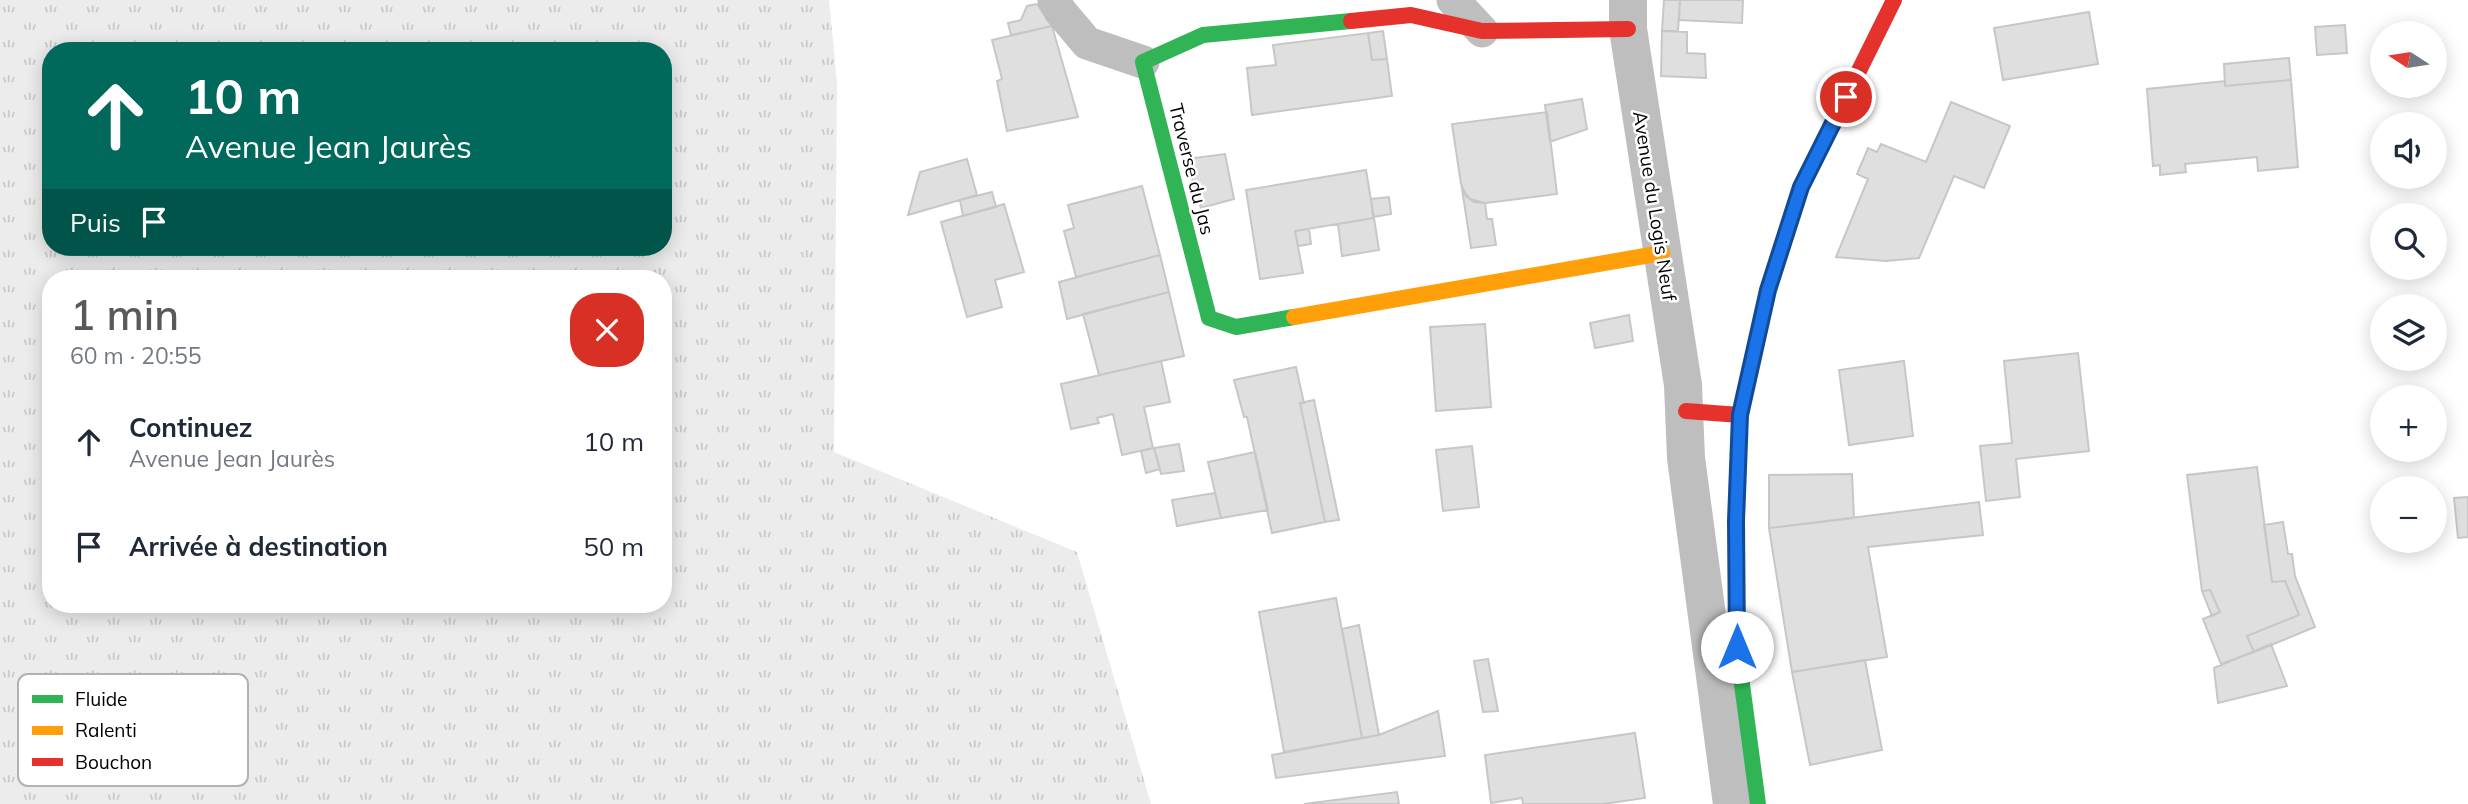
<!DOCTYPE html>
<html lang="fr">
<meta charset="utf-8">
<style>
:root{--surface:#fff;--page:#f6f6f7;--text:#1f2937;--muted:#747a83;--accent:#595959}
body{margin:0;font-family:Mulish,sans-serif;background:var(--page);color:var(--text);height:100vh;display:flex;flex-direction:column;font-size:26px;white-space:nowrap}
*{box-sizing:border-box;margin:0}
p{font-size:23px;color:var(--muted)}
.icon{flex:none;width:38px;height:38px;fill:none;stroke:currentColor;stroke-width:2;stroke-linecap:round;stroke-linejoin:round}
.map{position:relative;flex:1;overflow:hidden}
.details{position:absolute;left:42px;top:270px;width:630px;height:343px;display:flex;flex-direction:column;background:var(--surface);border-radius:28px;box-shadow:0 4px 18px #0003}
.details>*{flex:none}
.guide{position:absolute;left:42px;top:42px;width:630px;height:214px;border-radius:28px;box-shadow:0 4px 18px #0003;background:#00695c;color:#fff;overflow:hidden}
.needle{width:46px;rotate:282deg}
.buttons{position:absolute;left:2370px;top:21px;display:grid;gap:14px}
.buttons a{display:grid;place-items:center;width:77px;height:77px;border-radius:50%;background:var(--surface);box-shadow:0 4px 18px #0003;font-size:35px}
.pin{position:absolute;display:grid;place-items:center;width:60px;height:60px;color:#fff;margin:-30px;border:4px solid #fff;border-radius:50%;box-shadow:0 2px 7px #0007}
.me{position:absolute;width:77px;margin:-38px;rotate:0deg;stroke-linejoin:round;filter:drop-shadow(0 0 5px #0008)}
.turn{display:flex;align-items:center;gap:24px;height:147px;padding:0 28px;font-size:32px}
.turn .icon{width:91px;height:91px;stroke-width:2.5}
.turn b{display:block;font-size:49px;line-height:60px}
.then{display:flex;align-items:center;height:66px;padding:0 28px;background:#0003;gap:14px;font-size:26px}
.round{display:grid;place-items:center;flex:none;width:74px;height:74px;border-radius:28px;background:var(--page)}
.head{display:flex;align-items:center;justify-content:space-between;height:119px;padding:0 28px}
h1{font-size:42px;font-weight:600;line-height:52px;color:var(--accent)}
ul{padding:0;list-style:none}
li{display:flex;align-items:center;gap:21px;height:105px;padding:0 28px}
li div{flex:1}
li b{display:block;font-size:26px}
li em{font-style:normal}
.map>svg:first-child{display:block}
.grass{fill:url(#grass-tufts);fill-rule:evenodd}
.building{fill:#dfdfdf;stroke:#c7c7c7;stroke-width:2}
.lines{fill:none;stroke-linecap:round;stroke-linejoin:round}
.lane{stroke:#bebebe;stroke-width:33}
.street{stroke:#bebebe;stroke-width:38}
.fast{stroke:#30b455;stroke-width:16}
.slow{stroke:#ff9f0a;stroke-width:16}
.jam{stroke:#e5322d;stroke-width:16}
.route-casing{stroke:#114b97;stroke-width:18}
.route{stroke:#1a73e8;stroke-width:12}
.labels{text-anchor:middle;stroke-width:5;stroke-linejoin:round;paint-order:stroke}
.street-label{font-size:19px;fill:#000;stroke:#fff}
.key{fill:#fff;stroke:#b2b2b2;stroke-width:2}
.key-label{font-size:19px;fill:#000}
</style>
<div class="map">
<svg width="2468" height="804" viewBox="0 0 2468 804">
<defs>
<pattern id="grass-tufts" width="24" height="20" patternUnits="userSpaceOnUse" patternTransform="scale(1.75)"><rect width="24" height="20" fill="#ececec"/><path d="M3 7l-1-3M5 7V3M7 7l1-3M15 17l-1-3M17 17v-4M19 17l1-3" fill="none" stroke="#c9c9c9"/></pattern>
</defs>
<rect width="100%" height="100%" fill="#fff"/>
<path class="grass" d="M 0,0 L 829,0 L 837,83 L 834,452 L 1077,552 L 1151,804 L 0,804 ZM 51,51 L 663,51 L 663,247 L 51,247 ZM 663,278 L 663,604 L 51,604 L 51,278 Z"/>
<path class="building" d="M 1664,0 L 1680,0 L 1678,31 L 1662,31 Z
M 1680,0 L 1743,0 L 1742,23 L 1679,20 Z
M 1037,4 L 1052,26 L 1011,35 L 1008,23 L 1021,20 L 1027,6 Z
M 2089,12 L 2098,64 L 2003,80 L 1994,28 Z
M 2345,25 L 2347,53 L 2317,55 L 2315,27 Z
M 1052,26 L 1078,117 L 1007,131 L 997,81 L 1002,79 L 992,40 Z
M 1383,31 L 1387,59 L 1372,60 L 1368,33 Z
M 1662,31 L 1687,32 L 1687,53 L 1705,54 L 1706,78 L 1661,76 Z
M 1368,33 L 1372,60 L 1387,59 L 1392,96 L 1252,115 L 1247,68 L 1276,65 L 1273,45 Z
M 2289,58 L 2291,80 L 2225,86 L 2224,64 Z
M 2291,80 L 2298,167 L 2258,171 L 2257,157 L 2185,164 L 2186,172 L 2160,175 L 2160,165 L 2153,166 L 2147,89 L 2225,81 L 2225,86 Z
M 1582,99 L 1587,129 L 1550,142 L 1545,105 Z
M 1951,102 L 2010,126 L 1984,188 L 1954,176 L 1919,258 L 1886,261 L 1836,257 L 1868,179 L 1857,174 L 1868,148 L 1877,152 L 1881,144 L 1926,162 Z
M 1547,112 L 1557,194 L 1486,203 L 1474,202 L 1466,196 L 1461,184 L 1452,124 Z
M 1225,154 L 1234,199 L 1201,208 L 1186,159 Z
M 967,159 L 977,195 L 908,215 L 920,172 Z
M 1366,170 L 1374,218 L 1295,231 L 1303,273 L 1260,279 L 1246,190 Z
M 1142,186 L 1160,255 L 1076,277 L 1064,231 L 1074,228 L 1068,205 Z
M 1462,189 L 1470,199 L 1485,203 L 1487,219 L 1492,219 L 1496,245 L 1471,248 Z
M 992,192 L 996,207 L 963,216 L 960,200 Z
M 1389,197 L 1391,214 L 1373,217 L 1371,199 Z
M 1004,204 L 1024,272 L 995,280 L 1002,307 L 967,317 L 941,222 Z
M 1374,218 L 1379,250 L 1342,256 L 1338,224 Z
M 1309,229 L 1311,244 L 1298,246 L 1295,231 Z
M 1160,255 L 1169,292 L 1067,319 L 1059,282 Z
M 1169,292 L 1184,356 L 1099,375 L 1083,314 Z
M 1629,315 L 1633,341 L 1595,348 L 1590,323 Z
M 1485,324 L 1491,407 L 1436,411 L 1430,327 Z
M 2078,353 L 2089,451 L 2016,459 L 2020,497 L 1986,501 L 1980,446 L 2012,443 L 2004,361 Z
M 1161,361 L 1170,402 L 1144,407 L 1153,448 L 1122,455 L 1113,414 L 1097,418 L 1099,423 L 1071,429 L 1061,384 Z
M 1904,361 L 1913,436 L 1849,445 L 1839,370 Z
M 1296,367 L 1304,403 L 1300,403 L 1325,522 L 1272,533 L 1247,417 L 1244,417 L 1234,380 Z
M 1314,400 L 1339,520 L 1325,522 L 1300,403 Z
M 1179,444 L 1184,471 L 1161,474 L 1154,448 Z
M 1472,446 L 1479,507 L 1443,511 L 1436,450 Z
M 1154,448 L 1160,469 L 1146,473 L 1141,451 Z
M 1255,452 L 1268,510 L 1221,518 L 1208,462 Z
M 2257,467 L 2272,582 L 2285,581 L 2299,615 L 2247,636 L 2254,652 L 2221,664 L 2203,619 L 2220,612 L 2210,590 L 2202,591 L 2187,475 Z
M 1852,474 L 1854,518 L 1769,528 L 1769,475 Z
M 1215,493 L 1221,518 L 1177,526 L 1172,500 Z
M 2468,497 L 2468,537 L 2458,538 L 2454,498 Z
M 1979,502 L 1983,535 L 1868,547 L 1887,657 L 1792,672 L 1769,528 Z
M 2283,522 L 2288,554 L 2292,554 L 2295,576 L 2315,627 L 2254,652 L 2247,636 L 2299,615 L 2285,581 L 2272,582 L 2264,525 Z
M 2210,590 L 2220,612 L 2212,616 L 2202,591 Z
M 1336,598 L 1362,738 L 1284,752 L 1259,612 Z
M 1359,625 L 1379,735 L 1362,738 L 1342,629 Z
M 2271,644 L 2287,686 L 2218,703 L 2214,668 Z
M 1488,659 L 1498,711 L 1483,712 L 1474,661 Z
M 1865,660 L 1882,750 L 1810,765 L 1792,672 Z
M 1438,711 L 1445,756 L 1276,778 L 1272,755 L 1379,735 Z
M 1635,733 L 1645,798 L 1603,804 L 1523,804 L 1522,798 L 1491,803 L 1485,755 Z
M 1397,792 L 1399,804 L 1304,804 Z"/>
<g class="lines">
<path class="lane" d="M 1054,0 L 1060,11 L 1087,43 L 1143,62
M 1453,0 L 1482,31"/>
<path class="street" d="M 1628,0 L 1628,29 L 1683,385 L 1686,458 L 1732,804"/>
<path class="fast" d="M 1294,317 L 1236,327 L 1209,318 L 1143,62 L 1203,35 L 1351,21
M 1752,362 L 1740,415 L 1736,521 L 1737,647 L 1758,804"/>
<path class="slow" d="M 1294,317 L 1662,253
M 1752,362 L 1768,290 L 1801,187 L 1845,99"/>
<path class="jam" d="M 1351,21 L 1411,15 L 1482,31 L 1628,29
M 1845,99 L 1894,0
M 1686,411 L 1740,415"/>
</g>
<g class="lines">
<g class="route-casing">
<path id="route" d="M 1737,647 L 1736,521 L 1740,415 L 1768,290 L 1801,187 L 1846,97"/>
</g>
<use href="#route" class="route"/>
</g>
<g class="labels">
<g class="street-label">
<text transform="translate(1192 169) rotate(76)" y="7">Traverse du Jas</text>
<text transform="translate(1655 206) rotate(81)" y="7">Avenue du Logis Neuf</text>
</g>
</g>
<rect x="18" y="674" width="230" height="112" rx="10" class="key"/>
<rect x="32" y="695" width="31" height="8" fill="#30b455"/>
<rect x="32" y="726" width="31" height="9" fill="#ff9f0a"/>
<rect x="32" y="758" width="31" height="8" fill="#e5322d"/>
<g class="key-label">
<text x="75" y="706">Fluide</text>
<text x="75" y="737">Ralenti</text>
<text x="75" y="769">Bouchon</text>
</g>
</svg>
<div class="buttons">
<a><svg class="needle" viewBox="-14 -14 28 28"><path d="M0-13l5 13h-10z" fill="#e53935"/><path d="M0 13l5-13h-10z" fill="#747a83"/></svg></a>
<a><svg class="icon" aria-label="sound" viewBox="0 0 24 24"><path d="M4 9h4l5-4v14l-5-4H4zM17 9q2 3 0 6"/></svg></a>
<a><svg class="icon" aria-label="search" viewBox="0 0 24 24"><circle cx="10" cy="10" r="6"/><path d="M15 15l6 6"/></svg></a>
<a><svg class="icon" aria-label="layers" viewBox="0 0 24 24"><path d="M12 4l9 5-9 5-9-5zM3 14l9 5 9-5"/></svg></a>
<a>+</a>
<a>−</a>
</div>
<div class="pin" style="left:1846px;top:97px;background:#d93025"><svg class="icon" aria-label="arrive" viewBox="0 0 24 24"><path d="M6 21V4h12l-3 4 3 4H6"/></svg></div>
<svg class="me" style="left:1737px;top:647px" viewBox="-20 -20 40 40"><circle r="19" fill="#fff"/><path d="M0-13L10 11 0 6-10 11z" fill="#1a73e8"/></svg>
<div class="guide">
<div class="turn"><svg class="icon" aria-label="ahead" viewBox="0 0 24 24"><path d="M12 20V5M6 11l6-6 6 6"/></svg><div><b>10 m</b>Avenue Jean Jaurès</div></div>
<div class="then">Puis<svg class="icon" aria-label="arrive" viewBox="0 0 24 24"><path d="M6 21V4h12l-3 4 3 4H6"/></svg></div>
</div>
<section class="details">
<div class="head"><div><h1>1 min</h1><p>60 m · 20:55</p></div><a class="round" style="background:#d93025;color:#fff"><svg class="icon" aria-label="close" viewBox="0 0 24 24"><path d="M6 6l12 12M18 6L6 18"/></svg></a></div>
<ul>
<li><svg class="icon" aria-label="ahead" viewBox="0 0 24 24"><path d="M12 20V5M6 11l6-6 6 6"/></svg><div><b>Continuez</b><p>Avenue Jean Jaurès</p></div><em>10 m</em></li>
<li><svg class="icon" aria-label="arrive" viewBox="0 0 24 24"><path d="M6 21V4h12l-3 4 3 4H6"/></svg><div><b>Arrivée à destination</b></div><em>50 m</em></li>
</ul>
</section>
</div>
